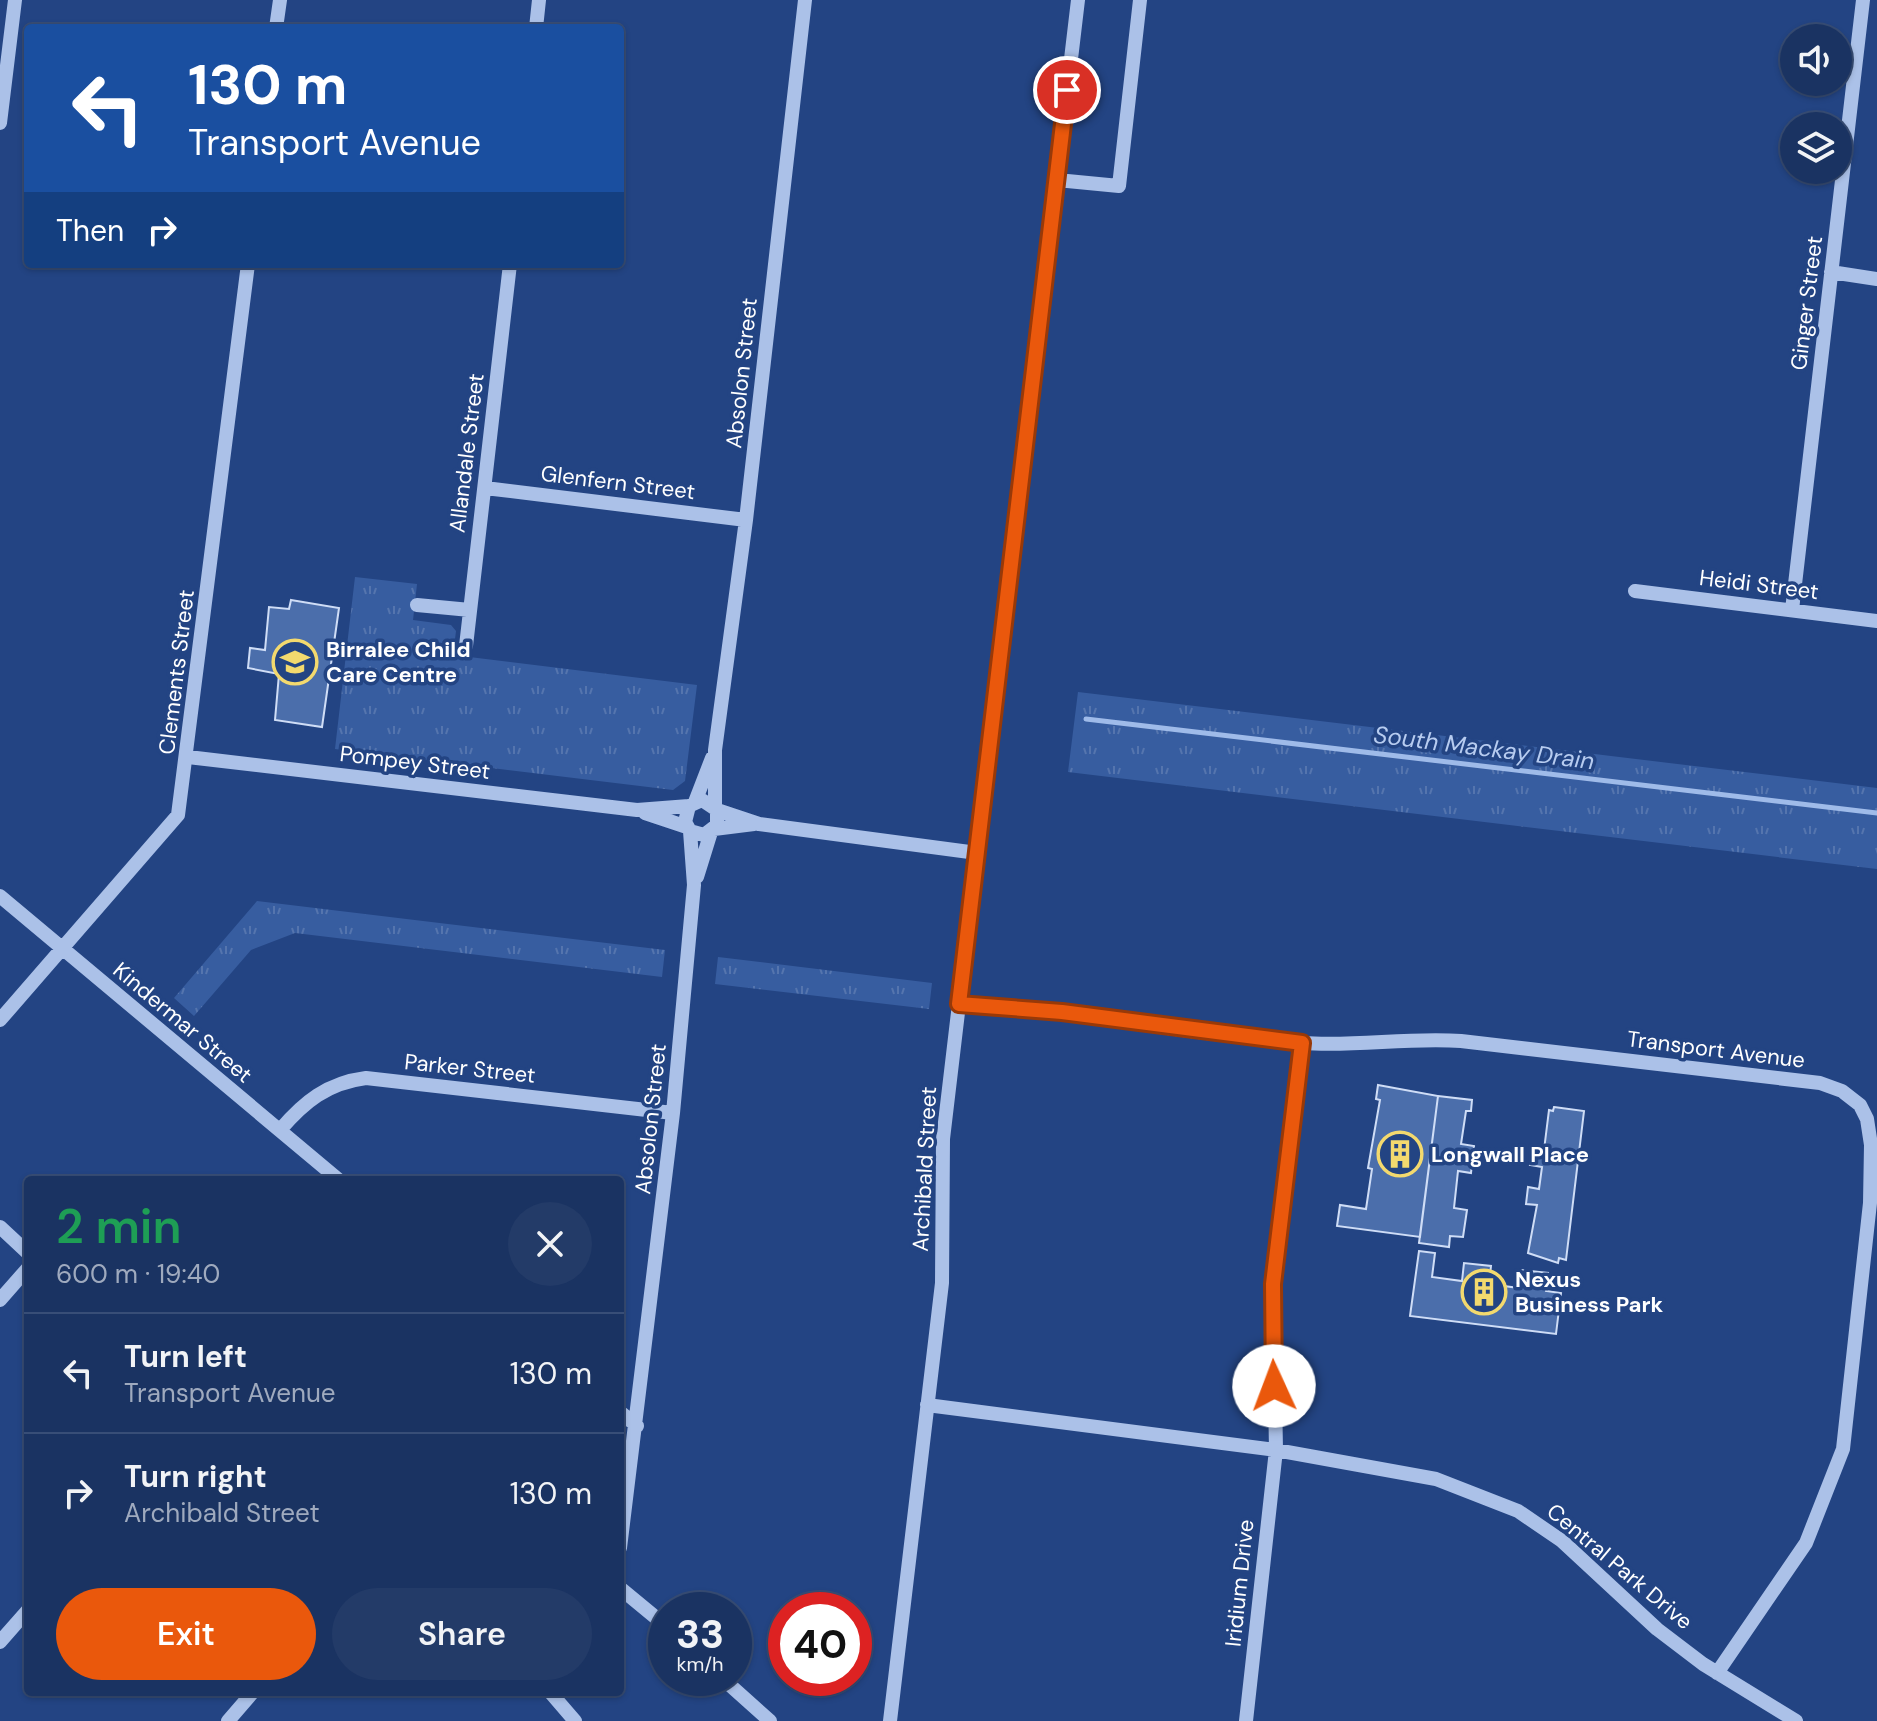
<!DOCTYPE html>
<meta charset="utf-8">
<style>
:root{--surface:#1a3362;--page:#233b68;--text:#f1f3f6;--muted:#9faabe;--line:#384e77;--accent:#ea580c}
body{margin:0;font-family:"DM Sans",sans-serif;background:var(--page);color:var(--text);height:100vh;display:flex;flex-direction:column;font-size:30px;white-space:nowrap}
*{box-sizing:border-box;margin:0}
p{font-size:26px;color:var(--muted)}
.icon{flex:none;width:44px;height:44px;fill:none;stroke:currentColor;stroke-width:2;stroke-linecap:round;stroke-linejoin:round}
.map{position:relative;flex:1;overflow:hidden}
.sheet{position:absolute;left:24px;top:1176px;width:600px;height:520px;display:flex;flex-direction:column;background:var(--surface);border-radius:8px;box-shadow:0 2px 6px #0004,0 0 0 2px var(--line)}
.sheet>*{flex:none}
.top-card{position:absolute;left:24px;top:24px;width:600px;height:244px;border-radius:8px;box-shadow:0 2px 6px #0004,0 0 0 2px var(--line);background:#1a4fa0;color:#fff;overflow:hidden}
.buttons{position:absolute;left:1780px;top:24px;display:grid;gap:16px}
.buttons a{display:grid;place-items:center;width:72px;height:72px;border-radius:50%;background:var(--surface);box-shadow:0 2px 6px #0004,0 0 0 2px var(--line);font-size:40px}
.speed{position:absolute;left:648px;top:1592px;display:flex;gap:16px;font-size:40px;font-weight:700;text-align:center}
.speed>*{display:grid;place-content:center;width:104px;height:104px;border-radius:50%;background:var(--surface);box-shadow:0 2px 6px #0004,0 0 0 2px var(--line);line-height:1}
.speed small{font-size:20px;font-weight:400}
.speed .limit{border:12px solid #d22;background:#fff;color:#111}
.pin{position:absolute;display:grid;place-items:center;width:68px;height:68px;color:#fff;margin:-34px;border:4px solid #fff;border-radius:50%;box-shadow:0 2px 8px #0007}
.me{position:absolute;width:88px;margin:-44px;rotate:358deg;stroke-linejoin:round;filter:drop-shadow(0 0 6px #0008)}
.turn{display:flex;align-items:center;gap:28px;height:168px;padding:0 32px;font-size:36px}
.turn .icon{width:104px;height:104px;stroke-width:2.5}
.turn b{display:block;font-size:56px;line-height:68px}
.then{display:flex;align-items:center;height:76px;padding:0 32px;background:#0003;gap:16px;font-size:30px}
.round{display:grid;place-items:center;flex:none;width:84px;height:84px;border-radius:42px;background:var(--page)}
.head{display:flex;align-items:center;justify-content:space-between;height:136px;padding:0 32px}
h1{font-size:48px;font-weight:600;line-height:60px;color:#1e9e55}
.cta{display:flex;gap:16px;margin-top:auto;padding:16px 32px}
.cta a{flex:1;height:92px;border-radius:48px;background:var(--accent);color:#fff;font-size:32px;font-weight:600;line-height:92px;text-align:center}
.cta a+a{background:var(--page);color:var(--text)}
ul{padding:0;list-style:none}
li{display:flex;align-items:center;gap:24px;height:120px;padding:0 32px;border-top:2px solid var(--line)}
li div{flex:1}
li b{display:block;font-size:30px}
li em{font-style:normal}
.map>svg:first-child{display:block}
.park{fill:url(#park-tufts)}
.lines{fill:none;stroke-linecap:round;stroke-linejoin:round}
.stream{stroke:#9fbbe9;stroke-width:5}
.building{fill:#4b6eab;stroke:#cfddf6;stroke-width:2}
.minor{stroke:#abc1e8;stroke-width:14}
.route-casing{stroke:#983908;stroke-width:20}
.route{stroke:#ea580c;stroke-width:14}
.labels{text-anchor:middle;stroke-width:7;stroke-linejoin:round;paint-order:stroke}
.street-label{font-size:22px;fill:#fff;stroke:#234483}
.poi-label{font-size:22px;font-weight:bold;fill:#fff;stroke:#234483;text-anchor:start}
.water-label{font-size:24px;font-style:italic;fill:#b7ccf0;stroke:#234483}
</style>
<div class="map">
<svg width="1877" height="1721" viewBox="0 0 1877 1721">
<defs>
<pattern id="park-tufts" width="24" height="20" patternUnits="userSpaceOnUse" patternTransform="scale(2)"><rect width="24" height="20" fill="#375da0"/><path d="M3 7l-1-3M5 7V3M7 7l1-3M15 17l-1-3M17 17v-4M19 17l1-3" fill="none" stroke="#5575ae"/></pattern>
</defs>
<rect width="100%" height="100%" fill="#234483"/>
<path class="park" d="M 355,577 L 417,584 L 413,620 L 451,625 L 456,631 L 453,655 L 697,685 L 685,781 L 673,790 L 335,749 Z
M 1078,692 L 1877,788 L 1877,869 L 1068,772 Z
M 257,901 L 665,950 L 662,977 L 295,933 L 251,950 L 194,1016 L 174,998 Z
M 718,957 L 932,983 L 929,1009 L 715,984 Z"/>
<g class="lines">
<path class="stream" d="M 1086,719 L 1877,813"/>
</g>
<path class="building" d="M 291,600 L 339,608 L 322,727 L 275,720 L 279,674 L 248,668 L 250,648 L 265,650 L 269,607 L 289,609 Z
M 1378,1085 L 1438,1096 L 1420,1237 L 1337,1226 L 1340,1205 L 1366,1209 L 1372,1169 L 1368,1168 L 1380,1100 L 1376,1099 Z
M 1438,1096 L 1472,1100 L 1471,1111 L 1466,1111 L 1461,1144 L 1474,1146 L 1471,1173 L 1458,1171 L 1454,1208 L 1467,1210 L 1463,1237 L 1450,1236 L 1449,1247 L 1419,1243 Z
M 1554,1107 L 1584,1111 L 1566,1260 L 1559,1258 L 1558,1263 L 1528,1253 L 1537,1205 L 1526,1204 L 1528,1187 L 1539,1189 L 1542,1167 L 1530,1165 L 1533,1149 L 1544,1150 L 1549,1110 L 1553,1111 Z
M 1419,1251 L 1435,1253 L 1432,1277 L 1462,1281 L 1464,1263 L 1491,1266 L 1489,1284 L 1519,1288 L 1521,1270 L 1548,1273 L 1546,1291 L 1561,1293 L 1556,1334 L 1410,1316 Z"/>
<g class="lines">
<path class="minor" d="M 276,28 L 280,0
M 536,28 L 539,0
M 0,123 L 15,0
M 1057,180 L 1119,186 L 1140,0
M 1831,272 L 1877,279
M 485,488 L 746,520
M 1635,591 L 1877,621
M 417,605 L 470,610
M 1792,610 L 1863,0
M 466,646 L 510,264
M 188,757 L 637,810 L 689,806
M 695,802 L 712,758
M 715,806 L 715,750 L 746,520 L 805,0
M 717,810 L 717,825 L 704,835 L 690,831 L 685,822 L 689,806 L 702,800 L 717,810 L 759,824 L 977,853
M 645,813 L 687,827
M 714,829 L 754,824
M 697,877 L 711,832
M 0,896 L 339,1180
M 959,1004 C 1074,1011 1188,1035 1303,1043 C 1356,1047 1408,1037 1461,1041 L 1820,1083 L 1842,1091 L 1860,1105 L 1867,1119 L 1871,1145 L 1870,1203 L 1843,1449 L 1806,1543 L 1717,1673
M 0,1020 L 178,815 L 248,264
M 280,1130 C 304,1102 327,1083 366,1078 L 673,1113
M 0,1227 L 28,1253
M 0,1300 L 28,1268
M 927,1405 L 1276,1450 L 1436,1479 L 1518,1511 L 1562,1541 L 1657,1629 L 1703,1664 L 1796,1721
M 620,1412 L 637,1426
M 620,1548 L 673,1113 L 694,885 L 690,831
M 620,1588 L 666,1626
M 0,1642 L 28,1610
M 722,1678 L 770,1721
M 550,1692 L 575,1721
M 228,1721 L 253,1692
M 890,1721 L 942,1283 L 943,1139 L 1078,0
M 1246,1721 L 1276,1450 L 1273,1284 L 1302,1043"/>
</g>
<g class="lines">
<g class="route-casing">
<path id="route" d="M 1067,90 L 959,1004 L 1062,1012 L 1302,1043 L 1273,1284 L 1274,1386"/>
</g>
<use href="#route" class="route"/>
</g>
<defs>
<g id="school-ring" transform="scale(2.3)"><circle r="9.5" fill="#234483" stroke="#f3d96e" stroke-width="1.5"/><path d="M0-5L7-2L0 1L-7-2ZM-4 1L0 2.5L4 1V4Q0 6-4 4Z" fill="#f3d96e"/></g>
<g id="building-ring" transform="scale(2.3)"><circle r="9.5" fill="#234483" stroke="#f3d96e" stroke-width="1.5"/><path d="M-4-6H4V6H1V3H-1V6H-4ZM-2.5-4.3h1.7v1.8h-1.7ZM.8-4.3h1.7v1.8H.8ZM-2.5-1h1.7V.8h-1.7ZM.8-1h1.7V.8H.8Z" fill="#f3d96e"/></g>
</defs>
<g fill-rule="evenodd">
<use href="#school-ring" x="295" y="662"/>
<use href="#building-ring" x="1400" y="1154"/>
<use href="#building-ring" x="1484" y="1292"/>
</g>
<g class="labels">
<g class="street-label">
<text transform="translate(1806 303) rotate(-83)" y="8">Ginger Street</text>
<text transform="translate(741 373) rotate(-84)" y="8">Absolon Street</text>
<text transform="translate(466 453) rotate(-83)" y="8">Allandale Street</text>
<text transform="translate(618 482) rotate(7)" y="8">Glenfern Street</text>
<text transform="translate(1759 584) rotate(7)" y="8">Heidi Street</text>
<text transform="translate(176 672) rotate(-83)" y="8">Clements Street</text>
<text transform="translate(415 762) rotate(7)" y="8">Pompey Street</text>
<text transform="translate(183 1022) rotate(40)" y="8">Kindermar Street</text>
<text transform="translate(1716 1049) rotate(7)" y="8">Transport Avenue</text>
<text transform="translate(470 1068) rotate(6)" y="8">Parker Street</text>
<text transform="translate(650 1119) rotate(-84)" y="8">Absolon Street</text>
<text transform="translate(924 1169) rotate(-87)" y="8">Archibald Street</text>
<text transform="translate(1620 1566) rotate(40)" y="8">Central Park Drive</text>
<text transform="translate(1239 1583) rotate(-84)" y="8">Iridium Drive</text>
</g>
<g class="poi-label">
<text x="326" y="657">Birralee Child<tspan x="326" dy="25">Care Centre</tspan></text>
<text x="1431" y="1162">Longwall Place</text>
<text x="1515" y="1287">Nexus<tspan x="1515" dy="25">Business Park</tspan></text>
</g>
<g class="water-label">
<text transform="translate(1484 748) rotate(7)" y="8">South Mackay Drain</text>
</g>
</g>
</svg>
<div class="buttons">
<a><svg class="icon" aria-label="sound" viewBox="0 0 24 24"><path d="M4 9h4l5-4v14l-5-4H4zM17 9q2 3 0 6"/></svg></a>
<a><svg class="icon" aria-label="layers" viewBox="0 0 24 24"><path d="M12 4l9 5-9 5-9-5zM3 14l9 5 9-5"/></svg></a>
</div>
<div class="speed"><div>33<small>km/h</small></div><div class="limit">40</div></div>
<div class="pin" style="left:1067px;top:90px;background:#d93025"><svg class="icon" aria-label="arrive" viewBox="0 0 24 24"><path d="M6 21V4h12l-3 4 3 4H6"/></svg></div>
<svg class="me" style="left:1274px;top:1386px" viewBox="-20 -20 40 40"><circle r="19" fill="#fff"/><path d="M0-13L10 11 0 6-10 11z" fill="#ea580c"/></svg>
<div class="top-card">
<div class="turn"><svg class="icon" aria-label="left" viewBox="0 0 24 24"><path d="M17 20v-9H6M10 6l-5 5 5 5"/></svg><div><b>130 m</b>Transport Avenue</div></div>
<div class="then">Then<svg class="icon" aria-label="right" viewBox="0 0 24 24"><path d="M7 20v-9h11M14 6l5 5-5 5"/></svg></div>
</div>
<section class="sheet">
<div class="head"><div><h1>2 min</h1><p>600 m · 19:40</p></div><a class="round"><svg class="icon" aria-label="close" viewBox="0 0 24 24"><path d="M6 6l12 12M18 6L6 18"/></svg></a></div>
<ul>
<li><svg class="icon" aria-label="left" viewBox="0 0 24 24"><path d="M17 20v-9H6M10 6l-5 5 5 5"/></svg><div><b>Turn left</b><p>Transport Avenue</p></div><em>130 m</em></li>
<li><svg class="icon" aria-label="right" viewBox="0 0 24 24"><path d="M7 20v-9h11M14 6l5 5-5 5"/></svg><div><b>Turn right</b><p>Archibald Street</p></div><em>130 m</em></li>
</ul>
<div class="cta"><a>Exit</a><a>Share</a></div>
</section>
</div>
